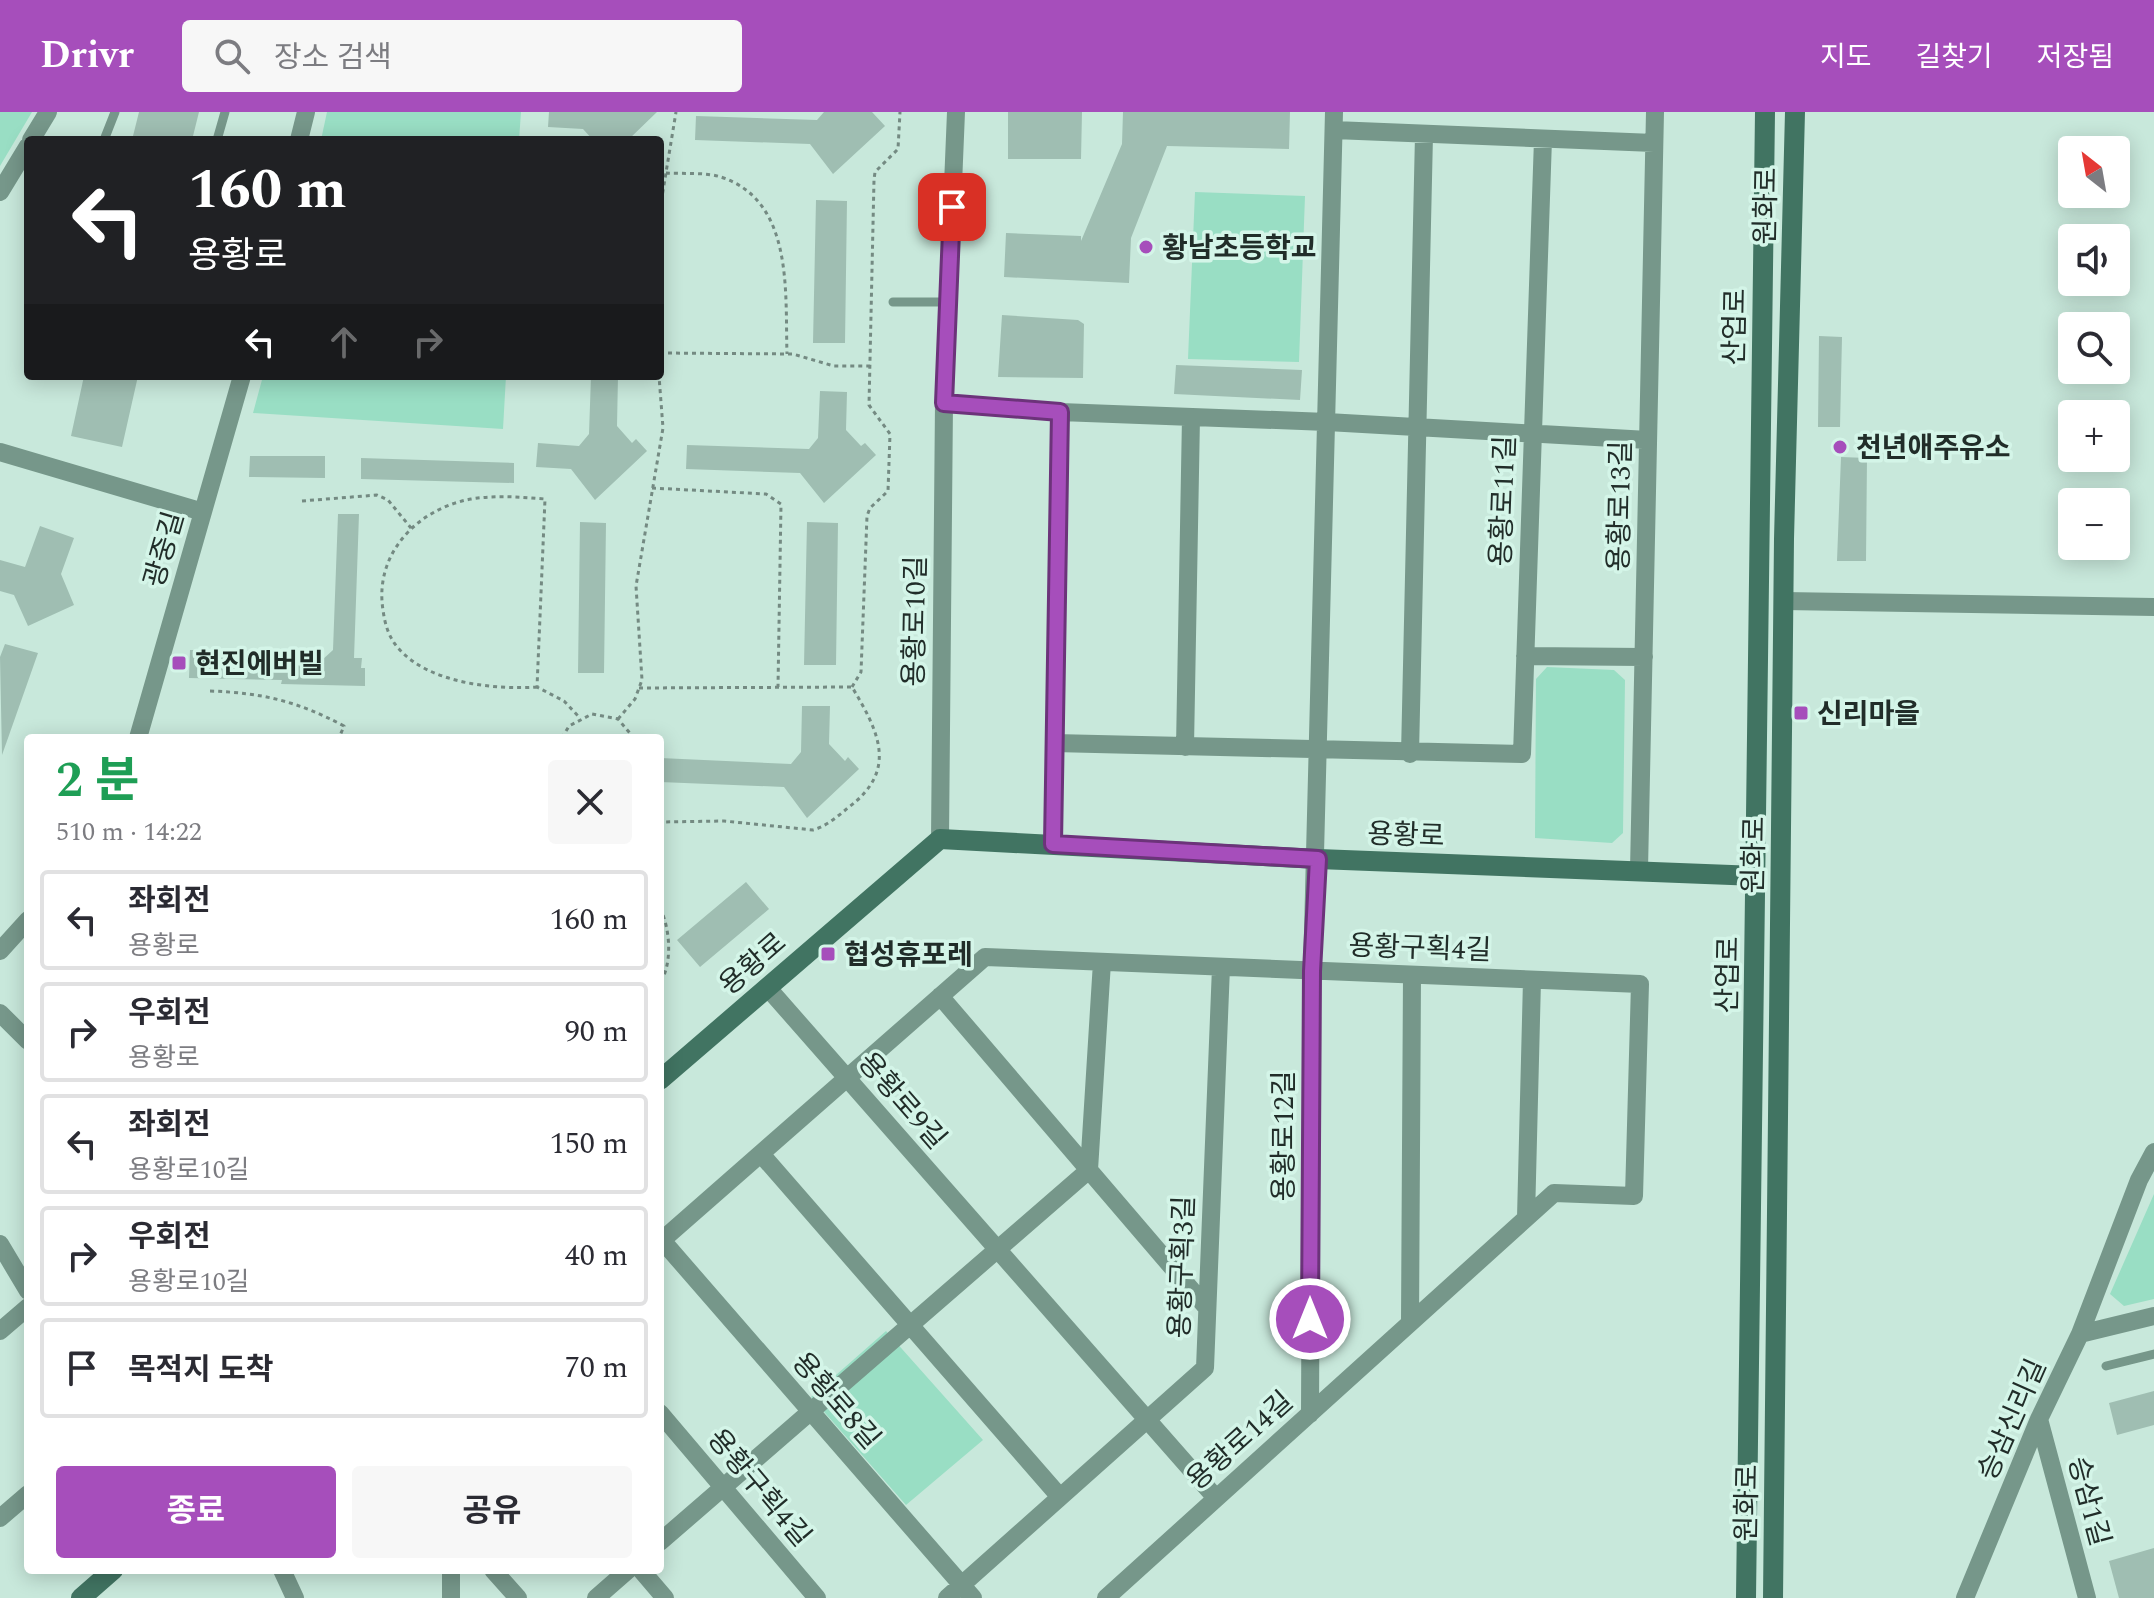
<!DOCTYPE html>
<html lang="ko">
<meta charset="utf-8">
<style>
:root{--surface:#fff;--page:#f7f7f7;--text:#2b2b33;--muted:#7c7c81;--line:#e1e1e2;--accent:#a64ebb}
body{margin:0;font-family:Spectral,"Noto Sans KR",serif;background:var(--page);color:var(--text);height:100vh;display:flex;flex-direction:column;font-size:30px;white-space:nowrap}
*{box-sizing:border-box;margin:0}
p{font-size:26px;color:var(--muted)}
.icon{flex:none;width:44px;height:44px;fill:none;stroke:currentColor;stroke-width:2;stroke-linecap:round;stroke-linejoin:round}
.map{position:relative;flex:1;overflow:hidden}
.sheet{position:absolute;left:24px;top:622px;width:640px;height:840px;display:flex;flex-direction:column;background:var(--surface);border-radius:8px;box-shadow:0 4px 20px #0003}
.sheet>*{flex:none}
.hud{position:absolute;left:24px;top:24px;width:640px;height:244px;border-radius:8px;box-shadow:0 4px 20px #0003;background:#202124;color:#fff;overflow:hidden}
.needle{width:52px;rotate:329deg}
.tools{position:absolute;left:2058px;top:24px;display:grid;gap:16px}
.tools a{display:grid;place-items:center;width:72px;height:72px;border-radius:8px;background:var(--surface);box-shadow:0 4px 20px #0003;font-size:40px}
.pin{position:absolute;display:grid;place-items:center;width:68px;height:68px;color:#fff;margin:-34px;border-radius:16px;box-shadow:0 4px 12px #0006}
.me{position:absolute;width:88px;margin:-44px;rotate:0deg;stroke-linejoin:round;filter:drop-shadow(0 0 6px #0008)}
.turn{display:flex;align-items:center;gap:28px;height:168px;padding:0 32px;font-size:36px}
.turn .icon{width:104px;height:104px;stroke-width:2.5}
.turn b{display:block;font-size:56px;line-height:68px}
.lanes{display:flex;align-items:center;height:76px;padding:0 32px;background:#0003;justify-content:center;gap:40px;direction:ltr}
.lanes .off{opacity:.35}
.round{display:grid;place-items:center;flex:none;width:84px;height:84px;border-radius:8px;background:var(--page)}
.headline{display:flex;align-items:center;justify-content:space-between;height:136px;padding:0 32px}
h1{font-size:48px;font-weight:700;line-height:60px;color:#1e9e55}
.cta{display:flex;gap:16px;margin-top:auto;padding:16px 32px}
.cta a{flex:1;height:92px;border-radius:8px;background:var(--accent);color:#fff;font-size:32px;font-weight:700;line-height:92px;text-align:center}
.cta a+a{background:var(--page);color:var(--text)}
ul{padding:0;list-style:none}
li{display:flex;align-items:center;gap:24px;height:100px;margin:0 16px 12px;padding:0 16px;border:4px solid var(--line);border-radius:8px}
li div{flex:1}
li b{display:block;font-size:30px}
li em{font-style:normal}
header{display:flex;align-items:center;gap:48px;box-sizing:border-box;height:112px;padding:0 40px;background:var(--accent);color:#fff}
header strong{font-size:38px}
nav{display:flex;gap:44px;margin-inline-start:auto;font-size:28px}
.search{width:560px;height:72px;background:var(--page);display:flex;align-items:center;gap:20px;box-sizing:border-box;padding:0 28px;border-radius:8px;color:var(--muted);font-size:30px}
.map>svg:first-child{display:block}
.green{fill:#99dec4}
.building{fill:#9fbeb2}
.lines{fill:none;stroke-linecap:round;stroke-linejoin:round}
.path{stroke:#748a82;stroke-width:3;stroke-dasharray:4 4;stroke-linecap:butt}
.lane{stroke:#76978a;stroke-width:9}
.street{stroke:#76978a;stroke-width:18}
.secondary{stroke:#417462;stroke-width:20}
.route-casing{stroke:#6c337a;stroke-width:20}
.route{stroke:#a64ebb;stroke-width:14}
.poi-dot{fill:#a64ebb;stroke:#d4f5e8;stroke-width:3}
.labels{text-anchor:middle;stroke-width:7;stroke-linejoin:round;paint-order:stroke}
.street-label{font-size:28px;fill:#212d29;stroke:#d4f5e8}
.poi-label{font-size:28px;font-weight:bold;fill:#212d29;stroke:#d4f5e8;text-anchor:start}
</style>
<header>
<strong>Drivr</strong>
<div class="search"><svg class="icon" aria-label="search" viewBox="0 0 24 24"><circle cx="10" cy="10" r="6"/><path d="M15 15l6 6"/></svg>장소 검색</div>
<nav><a>지도</a><a>길찾기</a><a>저장됨</a></nav>
</header>
<div class="map">
<svg width="2154" height="1486" viewBox="0 0 2154 1486">
<rect width="100%" height="100%" fill="#c8e8db"/>
<path class="green" d="M 0,0 L 32,0 L 0,54 Z
M 327,0 L 521,0 L 519,28 L 321,28 Z
M 1195,80 L 1305,84 L 1299,250 L 1188,247 Z
M 263,264 L 506,264 L 503,317 L 253,301 Z
M 1547,555 L 1614,558 L 1625,568 L 1623,721 L 1612,731 L 1535,726 L 1536,567 Z
M 2154,1082 L 2154,1187 L 2124,1194 L 2110,1182 Z
M 886,1219 L 983,1328 L 906,1393 L 811,1285 Z"/>
<path class="building" d="M 139,0 L 199,0 L 192,28 L 132,28 Z
M 549,0 L 657,0 L 628,28 L 593,28 L 583,17 L 548,15 Z
M 824,0 L 872,0 L 885,14 L 833,62 L 810,32 L 695,28 L 696,4 L 817,8 Z
M 1008,0 L 1082,0 L 1081,47 L 1008,47 Z
M 1123,0 L 1290,0 L 1289,37 L 1167,34 L 1131,126 L 1129,171 L 1004,165 L 1006,121 L 1081,124 L 1081,129 L 1122,32 Z
M 816,88 L 847,89 L 845,231 L 813,231 Z
M 1002,203 L 1078,208 L 1084,212 L 1083,266 L 998,265 Z
M 1819,224 L 1842,225 L 1840,315 L 1818,315 Z
M 1176,253 L 1302,258 L 1300,288 L 1174,282 Z
M 84,264 L 138,264 L 122,335 L 71,324 Z
M 591,264 L 618,264 L 617,314 L 632,331 L 636,327 L 647,339 L 595,388 L 571,357 L 536,355 L 538,331 L 579,334 L 589,322 Z
M 820,279 L 847,280 L 846,318 L 861,334 L 865,331 L 876,343 L 824,391 L 800,361 L 686,357 L 687,333 L 809,337 L 818,326 Z
M 250,344 L 325,344 L 325,366 L 249,365 Z
M 1841,345 L 1867,346 L 1866,449 L 1837,449 Z
M 361,346 L 514,351 L 514,371 L 361,367 Z
M 338,402 L 359,402 L 354,546 L 362,546 L 361,556 L 365,556 L 365,574 L 281,572 L 282,568 L 189,566 L 190,538 L 263,539 L 263,547 L 321,549 L 333,538 Z
M 580,410 L 606,411 L 604,561 L 578,561 Z
M 807,410 L 838,411 L 836,553 L 804,553 Z
M 40,414 L 74,426 L 61,462 L 74,493 L 28,514 L 14,483 L 0,479 L 0,448 L 25,455 Z
M 5,532 L 38,541 L 2,643 L 0,545 Z
M 802,594 L 830,594 L 829,632 L 845,649 L 848,645 L 859,657 L 807,706 L 784,675 L 660,670 L 660,646 L 791,652 L 801,640 Z
M 746,770 L 769,797 L 700,855 L 677,828 Z
M 2154,1279 L 2154,1313 L 2117,1323 L 2109,1291 Z
M 2154,1436 L 2154,1486 L 2119,1486 L 2109,1449 Z"/>
<g class="lines">
<path class="path" d="M 666,61 C 683,62 705,60 721,65 C 794,89 785,180 787,242
M 660,97 L 676,0
M 660,241 L 793,242 L 834,254 L 870,254
M 652,376 L 766,382 L 781,392 L 778,575
M 302,389 L 377,383 L 388,388 L 411,416
M 537,575 C 494,578 429,571 399,537 C 389,526 385,513 383,498 C 374,442 417,397 471,387 C 496,383 520,385 545,387 L 537,575 L 564,589 L 580,606
M 852,575 L 861,560 L 867,404 L 870,396 L 888,379 L 890,322 L 869,293 L 874,68 L 875,60 L 898,37 L 900,0
M 639,576 L 852,575 C 879,620 898,658 849,695 C 838,704 827,714 813,718 L 724,709 L 660,710
M 210,579 C 263,581 297,589 344,614 L 339,626
M 618,607 L 635,587 L 642,568 L 636,474 L 663,316 L 659,264
M 562,626 L 569,614 L 592,602 L 618,607 L 634,626
M 660,796 C 670,816 673,851 660,871"/>
<path class="lane" d="M 104,28 L 115,0
M 217,28 L 225,0
M 893,190 L 948,190
M 2106,1254 L 2154,1242"/>
<path class="street" d="M 1334,18 L 1654,31
M 31,28 L 48,0
M 299,28 L 306,0
M 0,80 L 28,34
M 944,291 L 1060,300 L 1327,310 L 1648,328
M 0,340 L 203,400
M 1784,489 L 2154,495
M 1525,544 L 1644,545
M 138,626 L 242,264
M 1054,631 L 1522,642 L 1543,27
M 1185,635 L 1191,305
M 1410,642 L 1424,23
M 940,727 L 944,291 L 956,0
M 1053,732 L 1060,300
M 1639,758 L 1655,0
M 0,839 L 28,808
M 767,875 L 1216,1386
M 940,884 L 1207,1196
M 0,901 L 28,929
M 761,1042 L 1060,1385
M 1526,1106 L 1532,868
M 660,1126 L 973,1486
M 660,1130 L 985,845 L 1640,872 L 1634,1084 L 1554,1081 L 1106,1486
M 0,1132 L 28,1179
M 1410,1211 L 1412,863
M 0,1219 L 28,1195
M 2080,1222 L 2154,1204
M 660,1301 L 817,1486
M 1310,1302 L 1312,859 L 1334,0
M 2039,1307 L 2087,1486
M 0,1406 L 28,1382
M 660,1430 L 1089,1058 L 1102,850
M 282,1458 L 295,1486
M 493,1458 L 518,1486
M 641,1458 L 665,1486
M 451,1486 L 451,1458
M 596,1486 L 628,1458
M 947,1486 L 1205,1256 L 1221,855
M 1965,1486 L 2039,1307 L 2080,1222 L 2139,1068 L 2154,1040"/>
<path class="secondary" d="M 660,968 L 940,727 L 1318,747 L 1757,764
M 81,1486 L 113,1458
M 1746,1486 L 1765,0
M 1773,1486 L 1784,427 L 1795,0"/>
</g>
<g class="lines">
<g class="route-casing">
<path id="route" d="M 952,95 L 944,291 L 1060,300 L 1053,732 L 1318,747 L 1312,859 L 1310,1207"/>
</g>
<use href="#route" class="route"/>
</g>
<g class="poi-dot">
<circle cx="1146" cy="135" r="8"/>
<circle cx="1840" cy="335" r="8"/>
<rect x="171" y="543" width="16" height="16" rx="4"/>
<rect x="1793" y="593" width="16" height="16" rx="4"/>
<rect x="820" y="834" width="16" height="16" rx="4"/>
</g>
<g class="labels">
<g class="street-label">
<text transform="translate(1765 94) rotate(-89)" y="10">원화로</text>
<text transform="translate(1734 215) rotate(-89)" y="10">산업로</text>
<text transform="translate(1502 389) rotate(-88)" y="10">용황로11길</text>
<text transform="translate(1619 394) rotate(-89)" y="10">용황로13길</text>
<text transform="translate(163 437) rotate(-74)" y="10">광중길</text>
<text transform="translate(914 509) rotate(-89)" y="10">용황로10길</text>
<text transform="translate(1406 722) rotate(2)" y="10">용황로</text>
<text transform="translate(1753 743) rotate(-89)" y="10">원화로</text>
<text transform="translate(1420 835) rotate(2)" y="10">용황구획4길</text>
<text transform="translate(752 851) rotate(-41)" y="10">용황로</text>
<text transform="translate(1727 863) rotate(-89)" y="10">산업로</text>
<text transform="translate(903 988) rotate(49)" y="10">용황로9길</text>
<text transform="translate(1283 1024) rotate(-90)" y="10">용황로12길</text>
<text transform="translate(1181 1155) rotate(-88)" y="10">용황구획3길</text>
<text transform="translate(837 1288) rotate(49)" y="10">용황로8길</text>
<text transform="translate(2011 1307) rotate(-66)" y="10">승삼신리길</text>
<text transform="translate(1239 1328) rotate(-42)" y="10">용황로14길</text>
<text transform="translate(760 1375) rotate(50)" y="10">용황구획4길</text>
<text transform="translate(2090 1389) rotate(75)" y="10">승삼1길</text>
<text transform="translate(1746 1391) rotate(-89)" y="10">원화로</text>
</g>
<g class="poi-label">
<text x="1162" y="145">황남초등학교</text>
<text x="1856" y="345">천년애주유소</text>
<text x="195" y="561">현진에버빌</text>
<text x="1817" y="611">신리마을</text>
<text x="844" y="852">협성휴포레</text>
</g>
</g>
</svg>
<div class="tools">
<a><svg class="needle" viewBox="-14 -14 28 28"><path d="M0-13l5 13h-10z" fill="#e53935"/><path d="M0 13l5-13h-10z" fill="#7c7c81"/></svg></a>
<a><svg class="icon" aria-label="sound" viewBox="0 0 24 24"><path d="M4 9h4l5-4v14l-5-4H4zM17 9q2 3 0 6"/></svg></a>
<a><svg class="icon" aria-label="search" viewBox="0 0 24 24"><circle cx="10" cy="10" r="6"/><path d="M15 15l6 6"/></svg></a>
<a>+</a>
<a>−</a>
</div>
<div class="pin" style="left:952px;top:95px;background:#d93025"><svg class="icon" aria-label="arrive" viewBox="0 0 24 24"><path d="M6 21V4h12l-3 4 3 4H6"/></svg></div>
<svg class="me" style="left:1310px;top:1207px" viewBox="-20 -20 40 40"><circle r="17" fill="#a64ebb" stroke="#fff" stroke-width="3"/><path d="M0-11L8 9 0 5-8 9z" fill="#fff"/></svg>
<div class="hud">
<div class="turn"><svg class="icon" aria-label="left" viewBox="0 0 24 24"><path d="M17 20v-9H6M10 6l-5 5 5 5"/></svg><div><b>160 m</b>용황로</div></div>
<div class="lanes"><svg class="icon" aria-label="left" viewBox="0 0 24 24"><path d="M17 20v-9H6M10 6l-5 5 5 5"/></svg><svg class="icon off" aria-label="ahead" viewBox="0 0 24 24"><path d="M12 20V5M6 11l6-6 6 6"/></svg><svg class="icon off" aria-label="right" viewBox="0 0 24 24"><path d="M7 20v-9h11M14 6l5 5-5 5"/></svg></div>
</div>
<section class="sheet">
<div class="headline"><div><h1>2 분</h1><p>510 m · 14:22</p></div><a class="round"><svg class="icon" aria-label="close" viewBox="0 0 24 24"><path d="M6 6l12 12M18 6L6 18"/></svg></a></div>
<ul>
<li><svg class="icon" aria-label="left" viewBox="0 0 24 24"><path d="M17 20v-9H6M10 6l-5 5 5 5"/></svg><div><b>좌회전</b><p>용황로</p></div><em>160 m</em></li>
<li><svg class="icon" aria-label="right" viewBox="0 0 24 24"><path d="M7 20v-9h11M14 6l5 5-5 5"/></svg><div><b>우회전</b><p>용황로</p></div><em>90 m</em></li>
<li><svg class="icon" aria-label="left" viewBox="0 0 24 24"><path d="M17 20v-9H6M10 6l-5 5 5 5"/></svg><div><b>좌회전</b><p>용황로10길</p></div><em>150 m</em></li>
<li><svg class="icon" aria-label="right" viewBox="0 0 24 24"><path d="M7 20v-9h11M14 6l5 5-5 5"/></svg><div><b>우회전</b><p>용황로10길</p></div><em>40 m</em></li>
<li><svg class="icon" aria-label="arrive" viewBox="0 0 24 24"><path d="M6 21V4h12l-3 4 3 4H6"/></svg><div><b>목적지 도착</b></div><em>70 m</em></li>
</ul>
<div class="cta"><a>종료</a><a>공유</a></div>
</section>
</div>
